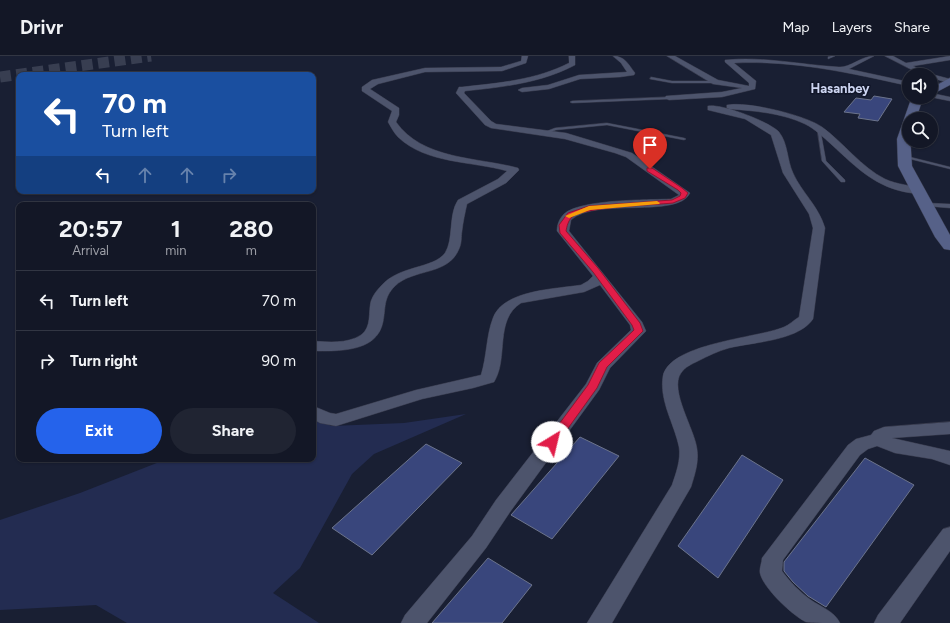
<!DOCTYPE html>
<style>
:root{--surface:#131726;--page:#202432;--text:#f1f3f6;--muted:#9d9fa7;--line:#323643;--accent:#2563eb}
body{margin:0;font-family:Figtree,sans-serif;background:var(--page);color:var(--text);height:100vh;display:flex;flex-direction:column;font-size:15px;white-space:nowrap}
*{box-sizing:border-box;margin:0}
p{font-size:13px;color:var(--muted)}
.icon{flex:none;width:22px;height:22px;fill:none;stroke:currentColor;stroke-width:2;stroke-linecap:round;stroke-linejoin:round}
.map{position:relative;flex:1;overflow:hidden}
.details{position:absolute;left:16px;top:146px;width:300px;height:260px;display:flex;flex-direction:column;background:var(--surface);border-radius:8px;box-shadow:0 1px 3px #0004,0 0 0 1px var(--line)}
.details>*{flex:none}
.guide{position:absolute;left:16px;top:16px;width:300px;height:122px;border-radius:8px;box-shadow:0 1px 3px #0004,0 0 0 1px var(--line);background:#1a4fa0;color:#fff;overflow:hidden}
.buttons{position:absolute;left:902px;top:12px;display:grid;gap:8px}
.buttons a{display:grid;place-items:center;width:36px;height:36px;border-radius:50%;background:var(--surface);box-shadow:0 1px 3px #0004,0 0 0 1px var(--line);font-size:20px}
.pin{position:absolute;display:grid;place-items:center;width:34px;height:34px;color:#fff;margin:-41px -17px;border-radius:50% 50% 50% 0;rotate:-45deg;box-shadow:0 0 4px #0007}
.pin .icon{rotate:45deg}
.me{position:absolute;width:44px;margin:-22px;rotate:36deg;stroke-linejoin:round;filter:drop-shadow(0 0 3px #0008)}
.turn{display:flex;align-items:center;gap:14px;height:84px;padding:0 20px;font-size:18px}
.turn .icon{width:52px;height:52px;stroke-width:2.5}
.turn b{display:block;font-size:28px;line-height:34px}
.lanes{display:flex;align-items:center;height:38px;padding:0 20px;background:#0003;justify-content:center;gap:20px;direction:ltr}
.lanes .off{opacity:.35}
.eta{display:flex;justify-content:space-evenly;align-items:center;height:68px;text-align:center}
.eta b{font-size:24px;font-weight:700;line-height:28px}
.button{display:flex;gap:8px;margin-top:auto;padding:8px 20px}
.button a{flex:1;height:46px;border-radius:24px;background:var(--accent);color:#fff;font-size:16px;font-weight:700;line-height:46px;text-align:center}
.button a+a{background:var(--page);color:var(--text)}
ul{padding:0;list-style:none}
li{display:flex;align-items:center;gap:12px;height:60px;padding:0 20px;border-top:1px solid var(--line)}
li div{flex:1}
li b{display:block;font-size:15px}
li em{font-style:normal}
header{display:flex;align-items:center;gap:24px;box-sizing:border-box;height:56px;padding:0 20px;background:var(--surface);border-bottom:1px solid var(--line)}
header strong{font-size:19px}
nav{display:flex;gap:22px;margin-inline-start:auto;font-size:14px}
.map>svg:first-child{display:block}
.green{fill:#232c51}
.building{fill:#39467c;stroke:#6c748c}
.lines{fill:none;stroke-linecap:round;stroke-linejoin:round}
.trunk-tunnel{stroke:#383e51;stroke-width:11;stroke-dasharray:11 5.5;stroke-linecap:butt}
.service-casing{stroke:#373a4c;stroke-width:1}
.minor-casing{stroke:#373a4c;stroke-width:1}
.secondary-casing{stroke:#373a4c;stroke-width:1}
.service{fill:#4d546c;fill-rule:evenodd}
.minor{fill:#4d546c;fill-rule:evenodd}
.secondary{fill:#566188;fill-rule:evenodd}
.route{fill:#e11d48;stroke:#92132f}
.slow{fill:#f59e0b}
.labels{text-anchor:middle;stroke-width:3;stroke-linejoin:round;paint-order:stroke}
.far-district-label{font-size:13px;font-weight:bold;fill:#cdd5f1;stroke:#111629}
</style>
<header>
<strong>Drivr</strong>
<nav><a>Map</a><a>Layers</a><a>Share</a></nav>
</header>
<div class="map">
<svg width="950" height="567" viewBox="0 0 950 567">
<rect width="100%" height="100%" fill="#191f33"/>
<path class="green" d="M 466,358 L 374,398 L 352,418 L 300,512 L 273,537 L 319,567 L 127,567 L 96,549 L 0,554 L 0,464 L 80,437 L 167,403 L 313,403 L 313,363 L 332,370 L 404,367 Z"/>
<path class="building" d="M 874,40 L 892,43 L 878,65 L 858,62 L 860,58 L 844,56 L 856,42 L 871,44 Z
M 580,381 L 619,400 L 552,483 L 511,459 Z
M 426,388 L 462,407 L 372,499 L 332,472 Z
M 742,399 L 783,424 L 718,522 L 678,490 Z
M 865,402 L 914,429 L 826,551 L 808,540 L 793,526 L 784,515 L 784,506 Z
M 488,502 L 532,529 L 502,567 L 432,567 Z"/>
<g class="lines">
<path class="trunk-tunnel" d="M 0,21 L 151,0"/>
<g class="service-casing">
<path id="service" d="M 831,0 L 835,0 L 828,3 L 828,1 Z
M 651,21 L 672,25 L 716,25 L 718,26 L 716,27 L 672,27 L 650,23 Z
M 669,41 L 671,42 L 670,43 L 572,47 L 570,46 L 572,45 Z
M 607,67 L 684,82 L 686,83 L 684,84 L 607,69 L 556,74 L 544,78 L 542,77 L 555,72 Z
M 817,71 L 820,72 L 826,105 L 845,124 L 845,126 L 841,126 L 822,105 Z
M 902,99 L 950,111 L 950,113 L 902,101 Z
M 927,147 L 950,148 L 950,152 L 925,150 L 925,148 Z"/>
</g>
<g class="minor-casing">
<path id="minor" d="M 522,0 L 528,0 L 526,7 L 502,15 L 425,16 L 378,28 L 370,33 L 399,52 L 399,59 L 396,66 C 423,104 477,101 518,112 L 519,114 L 506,127 L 467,148 C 465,157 463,166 462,175 C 461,181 462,187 459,193 C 448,220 414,212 395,230 C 383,242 386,252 383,266 C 377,297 337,295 313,295 L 313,285 C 328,286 347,288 361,279 C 372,271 368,256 371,245 C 373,239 377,234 381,230 C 399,209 433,213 445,197 C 454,183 448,159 458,144 L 498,123 L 507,115 C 472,105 426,108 398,81 C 394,77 391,71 388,66 L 392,55 L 362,35 L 362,31 L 372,24 L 425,12 L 501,11 L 521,5 Z
M 569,0 L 575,0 L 575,9 C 541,27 503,31 465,35 L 464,37 L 491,65 L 496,68 L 566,77 L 632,97 L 690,137 C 678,163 596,141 571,164 L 569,175 L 642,266 L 646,275 L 610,312 L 599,334 L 510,456 L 486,492 L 427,567 L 401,567 L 405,559 L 472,480 L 496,444 L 586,328 L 597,307 L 631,274 L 630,269 L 600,229 L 584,236 L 521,247 C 494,264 509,302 494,326 L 473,332 L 422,343 L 336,370 L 320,367 L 313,363 L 313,350 L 330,357 L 336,358 L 416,334 L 481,319 C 487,300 486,280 493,262 C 503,234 555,233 581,229 L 588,225 L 593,220 L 557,175 C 557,169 559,163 564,158 C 580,143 648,144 671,143 L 679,139 L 626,101 L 615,97 L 565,83 L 491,72 L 485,69 L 456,37 L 459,31 L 462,31 C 499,27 536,24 569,7 Z
M 613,0 C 625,0 628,8 635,17 L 634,19 L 620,21 L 580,23 L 549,33 L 522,36 L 518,34 L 522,32 L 548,29 L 579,19 L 627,16 L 621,7 Z
M 667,0 L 675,0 L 718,24 L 749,30 L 749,27 L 725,6 L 725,4 C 763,0 802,9 839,11 C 850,12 861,0 874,0 L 849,13 L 909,26 L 909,30 C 851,17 793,4 734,7 L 756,25 L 755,33 L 722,41 L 669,44 L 665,42 L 666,40 L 722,36 L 742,32 L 713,28 Z
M 885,0 L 893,0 L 906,7 L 950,0 L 950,4 L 913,10 L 931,18 L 950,23 L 950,27 L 931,22 L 931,19 L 922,19 Z
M 931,37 L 950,41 L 950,45 L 930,41 Z
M 727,49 C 747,45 805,59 822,71 C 844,87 861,111 885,123 C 898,129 911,129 924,133 L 925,135 C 922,140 917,138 911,137 C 876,132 857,112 832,89 C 823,81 815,73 805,68 C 782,57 755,55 730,53 L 727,53 Z
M 708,50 C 721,47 770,66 779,76 C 788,87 787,104 793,117 C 802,137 818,149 825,172 L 813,263 C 798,285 753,286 729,292 C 718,295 708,300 698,305 C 692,308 685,311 681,317 C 669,334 695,374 697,393 C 699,406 695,418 691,431 L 612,567 L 587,567 L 672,429 C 676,417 681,404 679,391 C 674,367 659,345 663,320 C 670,287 758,282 784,271 C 789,269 794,264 799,261 L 813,172 L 809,158 L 783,117 L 771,79 L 745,63 L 708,54 Z
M 950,366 L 950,378 L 892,382 L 950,395 L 950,409 L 932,403 L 895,397 L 877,390 L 868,393 L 860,399 L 783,504 L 782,515 C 790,526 800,536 811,544 C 821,551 834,555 840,567 C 830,567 814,567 806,566 C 793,560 763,532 760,517 C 759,513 762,506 762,502 L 848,389 L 856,383 L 871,379 L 874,375 L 884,371 Z
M 950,471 L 950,495 L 900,567 L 874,567 L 878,559 L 943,473 Z"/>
</g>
<g class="secondary-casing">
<path id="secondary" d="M 950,22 L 950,29 L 931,39 L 931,32 Z
M 916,41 L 928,41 L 921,48 L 916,63 L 909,63 L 912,110 L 950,179 L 950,194 L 944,193 L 935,181 L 898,110 L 897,83 L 910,46 Z"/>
</g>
<use href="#service" class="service"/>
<use href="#minor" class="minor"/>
<use href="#secondary" class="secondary"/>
</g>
<path class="route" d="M 647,112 L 652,112 L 682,132 L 688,137 L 685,142 L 673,147 C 655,149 582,151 572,161 C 568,165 567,170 566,175 L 598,212 L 640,267 L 643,275 L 607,311 L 597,332 L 556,389 L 548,389 L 546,386 L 548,383 L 588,329 L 599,307 L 634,274 L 632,269 L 593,216 L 560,177 L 559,169 L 568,157 L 589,150 L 672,144 L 680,140 L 681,137 L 678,134 L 647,115 Z"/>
<path class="slow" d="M 657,145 L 660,147 L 659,148 L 590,154 L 569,162 L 565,160 L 589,150 Z"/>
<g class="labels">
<g class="far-district-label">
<text x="840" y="37">Hasanbey</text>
</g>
</g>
</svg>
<div class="buttons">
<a><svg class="icon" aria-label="sound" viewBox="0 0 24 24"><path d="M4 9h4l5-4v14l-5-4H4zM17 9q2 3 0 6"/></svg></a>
<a><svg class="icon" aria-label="search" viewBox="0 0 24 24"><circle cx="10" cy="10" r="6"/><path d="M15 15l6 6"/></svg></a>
</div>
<div class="pin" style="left:650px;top:113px;background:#d93025"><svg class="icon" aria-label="arrive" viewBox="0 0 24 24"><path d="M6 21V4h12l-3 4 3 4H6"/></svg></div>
<svg class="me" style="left:552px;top:386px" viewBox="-20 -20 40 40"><circle r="19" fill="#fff"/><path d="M0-13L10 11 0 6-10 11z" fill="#e11d48"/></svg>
<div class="guide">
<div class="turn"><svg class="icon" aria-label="left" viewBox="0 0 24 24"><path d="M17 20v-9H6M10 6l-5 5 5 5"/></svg><div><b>70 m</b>Turn left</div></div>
<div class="lanes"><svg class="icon" aria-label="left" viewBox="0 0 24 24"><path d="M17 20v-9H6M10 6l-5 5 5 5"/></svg><svg class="icon off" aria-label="ahead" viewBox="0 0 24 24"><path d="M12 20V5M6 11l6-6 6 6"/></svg><svg class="icon off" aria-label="ahead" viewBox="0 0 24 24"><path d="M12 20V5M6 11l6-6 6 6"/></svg><svg class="icon off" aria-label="right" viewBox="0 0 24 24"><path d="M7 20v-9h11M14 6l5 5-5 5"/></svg></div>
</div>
<section class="details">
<div class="eta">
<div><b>20:57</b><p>Arrival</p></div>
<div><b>1</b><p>min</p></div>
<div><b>280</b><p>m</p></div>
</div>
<ul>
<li><svg class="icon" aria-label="left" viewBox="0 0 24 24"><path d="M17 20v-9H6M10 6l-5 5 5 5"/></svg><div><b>Turn left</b></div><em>70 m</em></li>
<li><svg class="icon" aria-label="right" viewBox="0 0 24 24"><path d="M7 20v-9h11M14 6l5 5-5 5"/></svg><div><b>Turn right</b></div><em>90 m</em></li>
</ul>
<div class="button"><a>Exit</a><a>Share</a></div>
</section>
</div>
